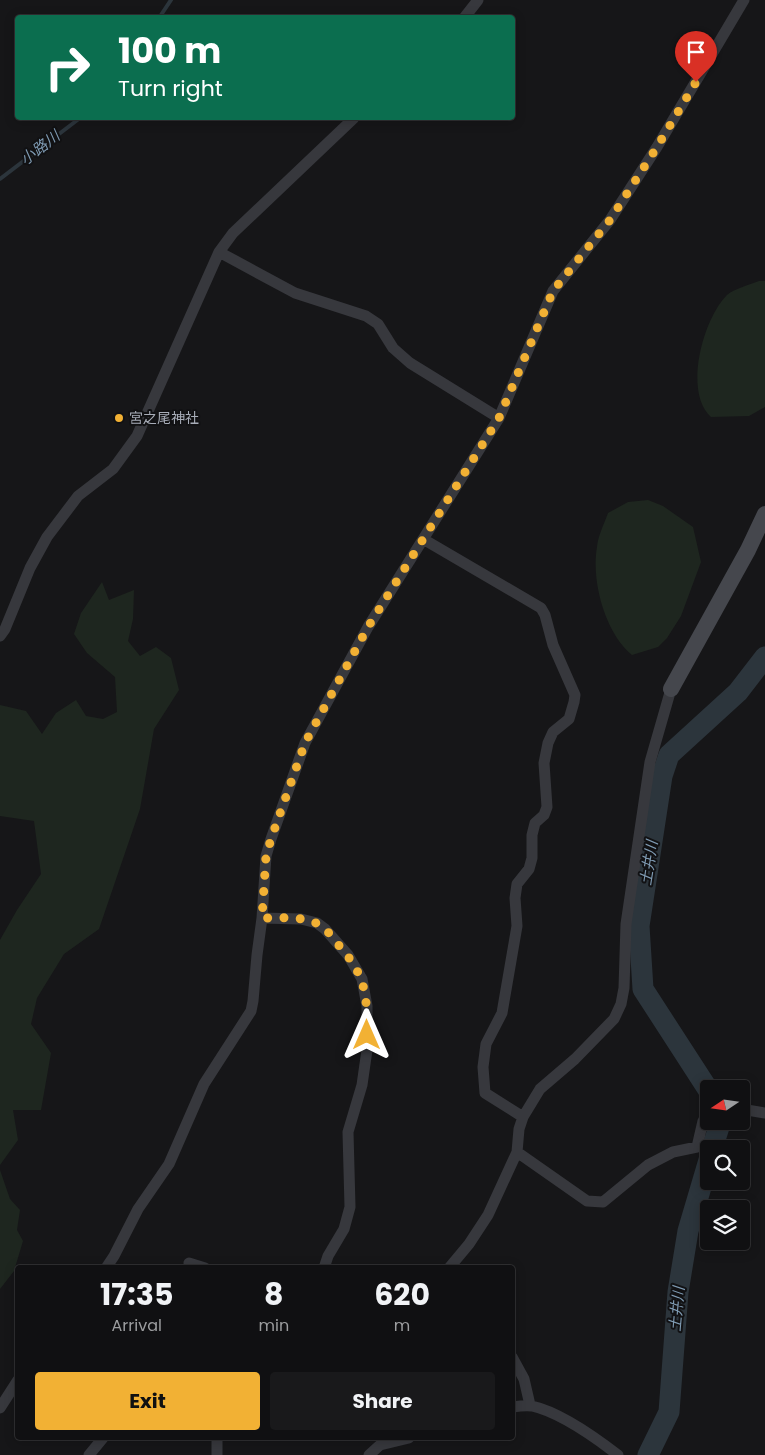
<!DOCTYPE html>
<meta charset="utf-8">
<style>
:root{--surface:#101012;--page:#19191b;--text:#f1f3f6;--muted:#9c9d9f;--line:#303032;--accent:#f2b134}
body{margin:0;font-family:Poppins,"Noto Sans JP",sans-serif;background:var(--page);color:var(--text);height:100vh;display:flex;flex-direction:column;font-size:19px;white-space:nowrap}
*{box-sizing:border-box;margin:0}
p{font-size:16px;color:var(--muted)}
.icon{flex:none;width:28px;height:28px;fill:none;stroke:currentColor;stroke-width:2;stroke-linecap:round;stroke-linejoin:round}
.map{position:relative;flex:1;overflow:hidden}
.drawer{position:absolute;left:15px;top:1265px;width:500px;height:175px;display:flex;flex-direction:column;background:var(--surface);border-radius:5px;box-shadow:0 2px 12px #0003,0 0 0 1px var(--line)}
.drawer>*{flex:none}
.banner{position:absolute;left:15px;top:15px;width:500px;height:105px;border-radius:5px;box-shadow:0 2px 12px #0003,0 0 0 1px var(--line);background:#0b6e4f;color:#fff;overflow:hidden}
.needle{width:32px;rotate:257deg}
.tools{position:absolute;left:700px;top:1080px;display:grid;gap:10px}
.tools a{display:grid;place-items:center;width:50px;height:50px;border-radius:5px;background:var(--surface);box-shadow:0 2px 12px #0003,0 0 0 1px var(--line);font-size:25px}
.pin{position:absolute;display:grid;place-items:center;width:42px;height:42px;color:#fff;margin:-51px -21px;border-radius:50% 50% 50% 0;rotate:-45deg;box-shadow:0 0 5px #0007}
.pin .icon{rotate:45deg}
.me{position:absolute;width:55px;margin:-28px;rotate:0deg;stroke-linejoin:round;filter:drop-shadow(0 0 4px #0008)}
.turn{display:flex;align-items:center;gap:18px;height:105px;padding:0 20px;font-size:22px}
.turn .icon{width:65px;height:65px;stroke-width:2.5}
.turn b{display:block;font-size:35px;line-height:42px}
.eta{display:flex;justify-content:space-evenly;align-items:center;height:85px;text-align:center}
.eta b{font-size:30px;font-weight:700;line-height:35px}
.button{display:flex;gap:10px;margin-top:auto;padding:10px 20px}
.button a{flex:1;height:58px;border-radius:5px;background:var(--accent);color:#111;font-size:20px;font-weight:700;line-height:58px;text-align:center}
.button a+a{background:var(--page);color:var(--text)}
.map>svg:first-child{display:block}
.green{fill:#1e261f}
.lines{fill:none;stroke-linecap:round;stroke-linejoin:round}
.stream{stroke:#2c353c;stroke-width:4}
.river{stroke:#2c353c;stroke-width:21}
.street{stroke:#37383d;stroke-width:11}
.secondary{stroke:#45474d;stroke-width:16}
.route{stroke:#f2b134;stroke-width:9;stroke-dasharray:0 16.2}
.poi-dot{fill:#f2b134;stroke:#111113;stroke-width:2}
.labels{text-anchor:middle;stroke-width:4;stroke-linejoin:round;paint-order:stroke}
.poi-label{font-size:14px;fill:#a8adb8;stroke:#111113;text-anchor:start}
.water-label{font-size:15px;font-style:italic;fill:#7f9bb3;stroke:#111113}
</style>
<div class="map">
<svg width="765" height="1455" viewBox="0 0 765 1455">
<rect width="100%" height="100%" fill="#161618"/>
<path class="green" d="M 759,281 L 765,281 L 765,407 L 749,416 L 711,417 C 683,392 703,319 727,295 C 734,289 749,285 759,281 Z
M 648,500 L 663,506 L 693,527 L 701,562 L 681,616 L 667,638 L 658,647 L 632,655 C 605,633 591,581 597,547 C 598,536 604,524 608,513 L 628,502 Z
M 102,582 L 109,600 L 134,590 L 133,619 L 128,641 L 140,656 L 156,647 L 171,658 L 179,690 L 154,729 L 140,809 L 99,929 L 64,954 L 37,998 L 31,1024 L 51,1053 L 41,1110 L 13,1110 L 18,1140 L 0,1165 L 0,940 L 17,910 L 41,874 L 34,821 L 0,816 L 0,705 L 26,711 L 42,734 L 56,713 L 76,700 L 86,716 L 103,719 L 117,712 L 115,677 L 87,653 L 74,634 L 81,613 Z
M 0,1170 L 10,1199 L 20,1210 L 17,1230 L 23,1241 L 14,1271 L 0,1289 Z"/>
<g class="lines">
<path class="stream" d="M 159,18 L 171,0
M 0,179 L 80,118"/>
<path class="river" d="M 709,1091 L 643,989 L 639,926 L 662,776 L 669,755 L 738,692 L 765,657
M 712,1149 L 719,1127 L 718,1121
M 648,1455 L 669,1412 L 678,1292 L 688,1231 L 709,1160"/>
<path class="street" d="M 464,18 L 478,0
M 219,252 L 295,293 L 366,316 L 378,324 L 393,348 L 410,363 L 499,418
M 423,539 L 541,608 L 545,615 L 553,645 L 575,695 L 574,702 L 569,719 L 553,732 L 548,743 L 544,763 L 547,807 L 544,815 L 535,823 L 532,835 L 532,858 L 529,869 L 517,884 L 515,898 L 517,926 L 502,1013 L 486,1044 L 483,1067 L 485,1093 L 523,1117
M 0,636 L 5,629 L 30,568 L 47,537 L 78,496 L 113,469 L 137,436 L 219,252 L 233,233 L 354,118
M 262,918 L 301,919 L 317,923 L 325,929 L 348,955 L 362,979 L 367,1006 L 367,1050 L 362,1085 L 348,1132 L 350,1207 L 344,1229 L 328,1256 L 324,1268
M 741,1109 L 765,1113
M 517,1152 L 587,1201 L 603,1202 L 648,1165 L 673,1152 L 697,1147 L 703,1121 L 709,1119
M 189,1263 L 205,1268
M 106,1268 L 114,1256 L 138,1209 L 169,1164 L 204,1084 L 251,1011 L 253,1001 L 257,955 L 262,918 L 266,856 L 271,839 L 305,743 L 368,627 L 499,418 L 553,291 L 610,220 L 657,147 L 744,0
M 449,1268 L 469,1244 L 488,1215 L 517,1152 L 519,1129 L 523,1117 L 540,1089 L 575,1059 L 614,1019 L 621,1004 L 624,988 L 626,924 L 650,762 L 671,689
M 512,1357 L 524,1379 L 530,1405
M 512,1407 C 519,1406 526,1405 532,1406 C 559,1412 596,1438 618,1455
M 0,1408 L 18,1380
M 217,1438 L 217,1455
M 89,1455 L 103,1438
M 369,1455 L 380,1445 L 409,1438"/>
<path class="secondary" d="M 671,689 L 748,550 L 765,514"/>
</g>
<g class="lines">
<path class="route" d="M 367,1035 C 367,991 366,975 335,941 C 330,934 324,926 316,923 C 300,916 279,918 262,918 L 266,856 L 271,839 L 305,743 L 368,627 L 499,418 L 553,291 L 610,220 L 657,147 L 696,82"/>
</g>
<circle class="poi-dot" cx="119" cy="418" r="5"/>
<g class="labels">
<g class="poi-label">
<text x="129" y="423">宮之尾神社</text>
</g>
<g class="water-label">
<text transform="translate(40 148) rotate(-38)" y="5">小路川</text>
<text transform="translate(649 863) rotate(-81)" y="5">土井川</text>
<text transform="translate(677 1309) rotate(-85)" y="5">土井川</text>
</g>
</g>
</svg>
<div class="tools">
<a><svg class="needle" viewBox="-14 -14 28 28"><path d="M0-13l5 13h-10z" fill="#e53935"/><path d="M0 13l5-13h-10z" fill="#9c9d9f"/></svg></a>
<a><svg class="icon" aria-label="search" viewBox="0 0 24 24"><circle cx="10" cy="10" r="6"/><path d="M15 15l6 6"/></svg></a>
<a><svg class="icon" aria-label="layers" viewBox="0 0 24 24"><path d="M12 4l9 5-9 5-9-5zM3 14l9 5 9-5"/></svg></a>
</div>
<div class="pin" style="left:696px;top:82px;background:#d93025"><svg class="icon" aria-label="arrive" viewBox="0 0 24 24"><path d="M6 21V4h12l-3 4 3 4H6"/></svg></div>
<svg class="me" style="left:367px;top:1035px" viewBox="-20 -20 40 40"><path d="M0-17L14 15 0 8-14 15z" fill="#f2b134" stroke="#fff" stroke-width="4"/></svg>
<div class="banner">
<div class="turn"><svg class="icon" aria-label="right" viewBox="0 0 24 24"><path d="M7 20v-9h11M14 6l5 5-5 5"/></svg><div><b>100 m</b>Turn right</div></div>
</div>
<section class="drawer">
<div class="eta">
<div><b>17:35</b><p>Arrival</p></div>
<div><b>8</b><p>min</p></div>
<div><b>620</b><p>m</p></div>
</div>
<div class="button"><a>Exit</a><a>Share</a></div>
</section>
</div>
